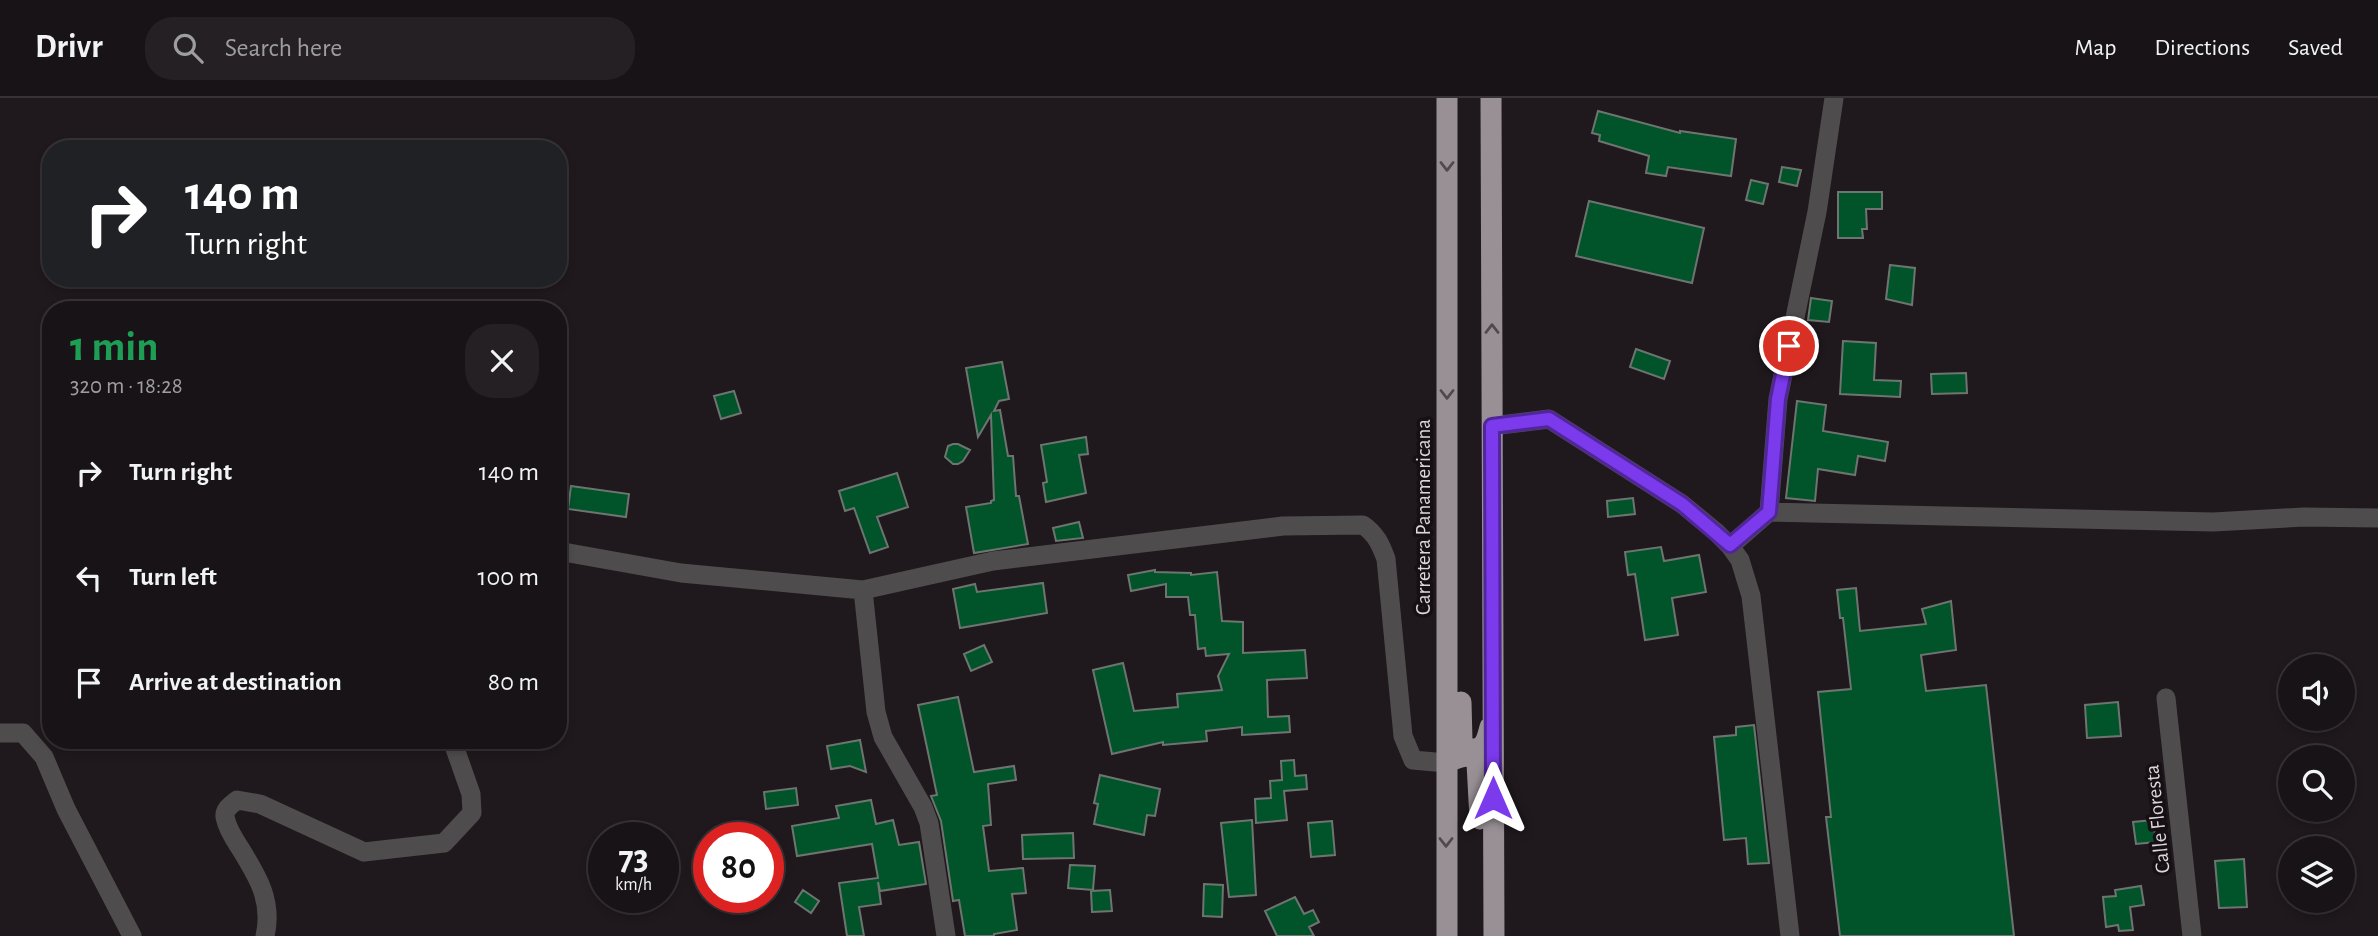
<!DOCTYPE html>
<meta charset="utf-8">
<style>
:root{--surface:#171316;--page:#242023;--text:#f1f3f6;--muted:#9e9ea1;--line:#363235}
body{margin:0;font-family:"Alegreya Sans",sans-serif;background:var(--page);color:var(--text);height:100vh;display:flex;flex-direction:column;font-size:26px;white-space:nowrap}
*{box-sizing:border-box;margin:0}
p{font-size:23px;color:var(--muted)}
.icon{flex:none;width:38px;height:38px;fill:none;stroke:currentColor;stroke-width:2;stroke-linecap:round;stroke-linejoin:round}
.map{position:relative;flex:1;overflow:hidden}
.panel{position:absolute;left:42px;top:203px;width:525px;height:448px;display:flex;flex-direction:column;background:var(--surface);border-radius:28px;box-shadow:0 4px 10px #0003,0 0 0 2px var(--line)}
.panel>*{flex:none}
.hud{position:absolute;left:42px;top:42px;width:525px;height:147px;border-radius:28px;box-shadow:0 4px 10px #0003,0 0 0 2px var(--line);background:#202124;color:#fff;overflow:hidden}
.tools{position:absolute;left:2278px;top:556px;display:grid;gap:14px}
.tools a{display:grid;place-items:center;width:77px;height:77px;border-radius:50%;background:var(--surface);box-shadow:0 4px 10px #0003,0 0 0 2px var(--line);font-size:35px}
.speed{position:absolute;left:588px;top:724px;display:flex;gap:14px;font-size:35px;font-weight:700;text-align:center}
.speed>*{display:grid;place-content:center;width:91px;height:91px;border-radius:50%;background:var(--surface);box-shadow:0 4px 10px #0003,0 0 0 2px var(--line);line-height:1}
.speed small{font-size:18px;font-weight:400}
.speed .limit{border:10px solid #d22;background:#fff;color:#111}
.pin{position:absolute;display:grid;place-items:center;width:60px;height:60px;color:#fff;margin:-30px;border:4px solid #fff;border-radius:50%;box-shadow:0 2px 7px #0007}
.me{position:absolute;width:77px;margin:-38px;rotate:0deg;stroke-linejoin:round;filter:drop-shadow(0 0 5px #0008)}
.turn{display:flex;align-items:center;gap:24px;height:147px;padding:0 28px;font-size:32px}
.turn .icon{width:91px;height:91px;stroke-width:2.5}
.turn b{display:block;font-size:49px;line-height:60px}
.round{display:grid;place-items:center;flex:none;width:74px;height:74px;border-radius:28px;background:var(--page)}
.headline{display:flex;align-items:center;justify-content:space-between;height:119px;padding:0 28px}
h1{font-size:42px;font-weight:700;line-height:52px;color:#1e9e55}
ul{padding:0;list-style:none}
li{display:flex;align-items:center;gap:21px;height:105px;padding:0 28px}
li div{flex:1}
li b{display:block;font-size:26px}
li em{font-style:normal}
header{display:flex;align-items:center;gap:42px;box-sizing:border-box;height:98px;padding:0 35px;background:var(--surface);border-bottom:2px solid var(--line)}
header strong{font-size:33px}
nav{display:flex;gap:38px;margin-inline-start:auto;font-size:24px}
.search{width:490px;height:63px;background:var(--page);display:flex;align-items:center;gap:18px;box-sizing:border-box;padding:0 24px;border-radius:28px;color:var(--muted);font-size:26px}
.map>svg:first-child{display:block}
.building{fill:#01532a;stroke:#6e7570;stroke-width:2}
.lines{fill:none;stroke-linecap:round;stroke-linejoin:round}
.street{stroke:#4f4c4e;stroke-width:19}
.highway{stroke:#989095;stroke-width:21}
.oneway{stroke:#504a4e}
.route-casing{stroke:#51269a;stroke-width:18}
.route{stroke:#7c3aed;stroke-width:12}
.labels{text-anchor:middle;stroke-width:7;stroke-linejoin:round;paint-order:stroke}
.street-label{font-size:21px;fill:#dcd7da;stroke:#161014}
</style>
<header>
<strong>Drivr</strong>
<div class="search"><svg class="icon" aria-label="search" viewBox="0 0 24 24"><circle cx="10" cy="10" r="6"/><path d="M15 15l6 6"/></svg>Search here</div>
<nav><a>Map</a><a>Directions</a><a>Saved</a></nav>
</header>
<div class="map">
<svg width="2378" height="838" viewBox="0 0 2378 838">
<rect width="100%" height="100%" fill="#1f191e"/>
<path class="building" d="M 1598,13 L 1680,35 L 1680,33 L 1736,41 L 1731,78 L 1668,69 L 1666,78 L 1646,75 L 1649,58 L 1599,43 L 1600,37 L 1592,35 Z
M 1782,69 L 1801,72 L 1797,88 L 1779,84 Z
M 1751,82 L 1768,86 L 1763,106 L 1746,102 Z
M 1838,94 L 1882,94 L 1882,111 L 1866,111 L 1867,131 L 1862,131 L 1863,140 L 1838,140 Z
M 1589,103 L 1704,130 L 1692,185 L 1576,158 Z
M 1890,167 L 1915,170 L 1912,207 L 1886,201 Z
M 1811,200 L 1832,203 L 1829,224 L 1808,222 Z
M 1843,243 L 1876,245 L 1874,282 L 1901,283 L 1900,299 L 1840,296 Z
M 1636,251 L 1670,263 L 1664,281 L 1630,269 Z
M 1002,264 L 1009,301 L 999,303 L 994,313 L 1000,312 L 1008,358 L 1013,358 L 1016,398 L 1019,398 L 1028,446 L 974,455 L 966,409 L 991,405 L 991,403 L 994,402 L 991,317 L 978,339 L 966,270 Z
M 1966,275 L 1967,295 L 1932,296 L 1931,276 Z
M 734,293 L 741,315 L 721,321 L 714,298 Z
M 1797,303 L 1826,307 L 1823,333 L 1888,344 L 1885,363 L 1858,358 L 1855,377 L 1818,371 L 1815,403 L 1786,400 Z
M 1086,339 L 1088,356 L 1079,357 L 1086,395 L 1046,404 L 1043,385 L 1047,384 L 1041,347 Z
M 953,346 L 958,346 L 970,352 L 963,363 L 958,366 L 953,366 L 945,359 L 948,348 Z
M 897,375 L 908,409 L 877,419 L 888,449 L 870,455 L 854,410 L 845,413 L 839,393 Z
M 571,388 L 629,396 L 626,419 L 568,411 Z
M 1633,400 L 1635,416 L 1608,419 L 1607,403 Z
M 1079,424 L 1083,440 L 1056,443 L 1053,430 Z
M 1661,449 L 1664,463 L 1699,457 L 1706,494 L 1672,500 L 1678,537 L 1645,542 L 1635,476 L 1628,477 L 1625,454 Z
M 1155,472 L 1155,474 L 1191,475 L 1191,477 L 1217,474 L 1222,523 L 1243,524 L 1243,555 L 1305,552 L 1307,580 L 1267,582 L 1268,619 L 1289,618 L 1290,634 L 1242,637 L 1242,629 L 1206,633 L 1207,643 L 1163,647 L 1163,644 L 1112,656 L 1093,572 L 1123,565 L 1134,613 L 1178,609 L 1177,596 L 1222,592 L 1218,578 L 1229,556 L 1206,558 L 1205,550 L 1198,551 L 1195,517 L 1190,517 L 1188,499 L 1166,499 L 1166,486 L 1131,493 L 1128,477 Z
M 1043,485 L 1047,515 L 960,530 L 953,491 L 975,486 L 977,494 Z
M 1856,490 L 1860,533 L 1926,526 L 1922,511 L 1951,503 L 1956,552 L 1921,557 L 1926,593 L 1986,587 L 2014,838 L 1840,838 L 1826,719 L 1831,719 L 1818,594 L 1851,591 L 1843,520 L 1840,520 L 1837,492 Z
M 984,547 L 992,564 L 971,573 L 964,556 Z
M 958,599 L 974,674 L 1014,668 L 1016,682 L 988,686 L 991,727 L 983,728 L 989,773 L 1023,770 L 1026,795 L 1012,796 L 1017,832 L 994,836 L 994,838 L 965,838 L 959,802 L 953,803 L 941,723 L 931,698 L 937,697 L 918,607 Z
M 2118,604 L 2121,638 L 2087,640 L 2085,607 Z
M 1754,627 L 1769,765 L 1748,766 L 1746,740 L 1724,742 L 1714,639 L 1736,637 L 1736,629 Z
M 860,642 L 866,674 L 850,668 L 831,671 L 827,648 Z
M 1294,662 L 1295,678 L 1306,677 L 1307,691 L 1284,693 L 1287,722 L 1256,725 L 1255,701 L 1271,700 L 1270,683 L 1282,682 L 1281,663 Z
M 1100,677 L 1160,691 L 1155,718 L 1147,717 L 1144,737 L 1094,726 L 1098,706 L 1094,705 Z
M 796,690 L 798,707 L 766,711 L 764,694 Z
M 871,702 L 876,726 L 893,722 L 899,747 L 919,744 L 926,786 L 880,793 L 878,784 L 881,806 L 859,809 L 864,838 L 847,838 L 839,785 L 878,780 L 872,746 L 797,758 L 792,728 L 839,720 L 836,708 Z
M 1252,722 L 1256,797 L 1229,799 L 1221,725 Z
M 2153,722 L 2156,744 L 2136,746 L 2133,724 Z
M 1332,723 L 1335,757 L 1311,759 L 1308,725 Z
M 1073,735 L 1074,760 L 1023,761 L 1022,737 Z
M 2244,761 L 2247,809 L 2219,810 L 2215,763 Z
M 1070,767 L 1095,768 L 1093,792 L 1068,790 Z
M 1204,786 L 1223,787 L 1222,819 L 1203,818 Z
M 2141,788 L 2144,807 L 2130,809 L 2133,832 L 2119,833 L 2118,827 L 2106,829 L 2103,799 L 2116,798 L 2115,792 Z
M 803,792 L 819,803 L 811,815 L 795,804 Z
M 1110,792 L 1112,813 L 1092,814 L 1091,793 Z
M 1295,799 L 1304,816 L 1313,812 L 1319,824 L 1309,829 L 1314,838 L 1277,838 L 1265,813 Z"/>
<g class="lines">
<path class="street" d="M 1492,328 L 1549,321 L 1682,406 L 1716,434 L 1730,448 L 1740,462 L 1751,498 L 1790,838
M 1769,414 L 1778,301 L 1817,114 L 1834,0
M 1730,448 L 1769,414 L 2213,424 L 2304,419 L 2378,420
M 558,453 L 681,475 L 863,492 L 993,463 L 1283,428 L 1363,427 C 1376,436 1381,447 1386,461 L 1403,638 L 1413,662 L 1446,665
M 863,492 L 876,614 L 883,639 L 923,709 L 929,725 L 946,838
M 2166,600 L 2192,838
M 0,635 L 23,635 L 44,659 L 66,711 L 132,838
M 265,838 C 273,803 258,779 240,750 C 234,741 227,730 225,719 C 224,711 231,707 237,702 L 260,706 L 364,754 L 444,745 L 472,715 L 471,696 L 452,642"/>
<path class="highway" d="M 1447,0 L 1447,838
M 1491,0 L 1494,838
M 1461,604 L 1462,643 L 1466,651 C 1484,653 1486,645 1490,629
M 1453,662 C 1462,658 1471,655 1477,665 L 1480,721"/>
</g>
<defs><path id="oneway-chevron" d="M-2-3.5L2.5 0L-2 3.5" fill="none" stroke-width="1.6" stroke-linecap="round" stroke-linejoin="round" transform="scale(1.75)"/></defs>
<g class="oneway">
<use href="#oneway-chevron" transform="translate(1447 68) rotate(90)"/>
<use href="#oneway-chevron" transform="translate(1492 231) rotate(-90)"/>
<use href="#oneway-chevron" transform="translate(1447 296) rotate(90)"/>
<use href="#oneway-chevron" transform="translate(1446 744) rotate(90)"/>
</g>
<g class="lines">
<g class="route-casing">
<path id="route" d="M 1493,700 L 1492,328 L 1549,321 L 1682,406 L 1730,447 L 1769,414 L 1778,301 L 1789,248"/>
</g>
<use href="#route" class="route"/>
</g>
<g class="labels">
<g class="street-label">
<text transform="translate(1423 419) rotate(-90)" y="7">Carretera Panamericana</text>
<text transform="translate(2157 721) rotate(-96)" y="7">Calle Floresta</text>
</g>
</g>
</svg>
<div class="tools">
<a><svg class="icon" aria-label="sound" viewBox="0 0 24 24"><path d="M4 9h4l5-4v14l-5-4H4zM17 9q2 3 0 6"/></svg></a>
<a><svg class="icon" aria-label="search" viewBox="0 0 24 24"><circle cx="10" cy="10" r="6"/><path d="M15 15l6 6"/></svg></a>
<a><svg class="icon" aria-label="layers" viewBox="0 0 24 24"><path d="M12 4l9 5-9 5-9-5zM3 14l9 5 9-5"/></svg></a>
</div>
<div class="speed"><div>73<small>km/h</small></div><div class="limit">80</div></div>
<div class="pin" style="left:1789px;top:248px;background:#d93025"><svg class="icon" aria-label="arrive" viewBox="0 0 24 24"><path d="M6 21V4h12l-3 4 3 4H6"/></svg></div>
<svg class="me" style="left:1493px;top:700px" viewBox="-20 -20 40 40"><path d="M0-17L14 15 0 8-14 15z" fill="#7c3aed" stroke="#fff" stroke-width="4"/></svg>
<div class="hud">
<div class="turn"><svg class="icon" aria-label="right" viewBox="0 0 24 24"><path d="M7 20v-9h11M14 6l5 5-5 5"/></svg><div><b>140 m</b>Turn right</div></div>
</div>
<section class="panel">
<div class="headline"><div><h1>1 min</h1><p>320 m · 18:28</p></div><a class="round"><svg class="icon" aria-label="close" viewBox="0 0 24 24"><path d="M6 6l12 12M18 6L6 18"/></svg></a></div>
<ul>
<li><svg class="icon" aria-label="right" viewBox="0 0 24 24"><path d="M7 20v-9h11M14 6l5 5-5 5"/></svg><div><b>Turn right</b></div><em>140 m</em></li>
<li><svg class="icon" aria-label="left" viewBox="0 0 24 24"><path d="M17 20v-9H6M10 6l-5 5 5 5"/></svg><div><b>Turn left</b></div><em>100 m</em></li>
<li><svg class="icon" aria-label="arrive" viewBox="0 0 24 24"><path d="M6 21V4h12l-3 4 3 4H6"/></svg><div><b>Arrive at destination</b></div><em>80 m</em></li>
</ul>
</section>
</div>
